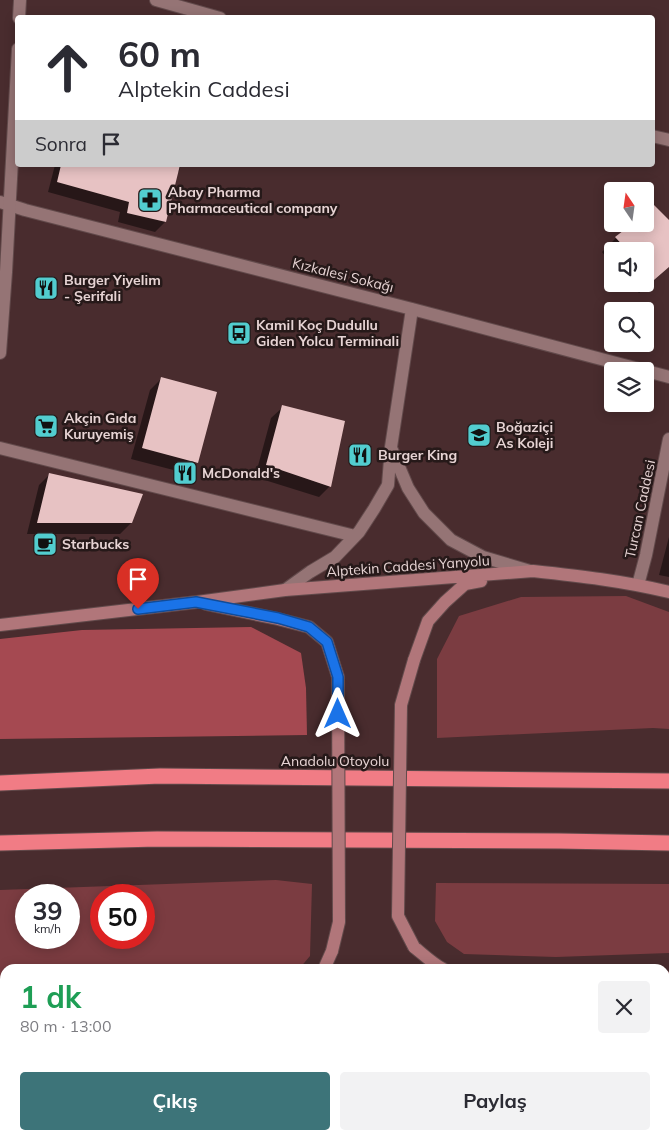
<!DOCTYPE html>
<html lang="tr">
<meta charset="utf-8">
<style>
:root{--surface:#fff;--page:#f2f2f3;--text:#2b2b33;--muted:#7c7c81;--accent:#3d7479}
body{margin:0;font-family:Mulish,sans-serif;background:var(--page);color:var(--text);height:100vh;display:flex;flex-direction:column;font-size:19px;white-space:nowrap}
*{box-sizing:border-box;margin:0}
p{font-size:16px;color:var(--muted)}
.icon{flex:none;width:28px;height:28px;fill:none;stroke:currentColor;stroke-width:2;stroke-linecap:round;stroke-linejoin:round}
.map{position:relative;flex:1;overflow:hidden}
.side{position:absolute;left:0px;top:964px;width:670px;height:176px;display:flex;flex-direction:column;background:var(--surface);border-radius:15px 15px 0 0;box-shadow:0 2px 12px #0003}
.side>*{flex:none}
.top-card{position:absolute;left:15px;top:15px;width:640px;height:152px;border-radius:5px;box-shadow:0 2px 12px #0003;background:#fff;color:var(--text);overflow:hidden}
.needle{width:32px;rotate:347deg}
.controls{position:absolute;left:604px;top:182px;display:grid;gap:10px}
.controls a{display:grid;place-items:center;width:50px;height:50px;border-radius:5px;background:var(--surface);box-shadow:0 2px 12px #0003;font-size:25px}
.speed{position:absolute;left:15px;top:884px;display:flex;gap:10px;font-size:25px;font-weight:700;text-align:center}
.speed>*{display:grid;place-content:center;width:65px;height:65px;border-radius:50%;background:var(--surface);box-shadow:0 2px 12px #0003;line-height:1}
.speed small{font-size:12px;font-weight:400}
.speed .limit{border:8px solid #d22;background:#fff;color:#111}
.pin{position:absolute;display:grid;place-items:center;width:42px;height:42px;color:#fff;margin:-51px -21px;border-radius:50% 50% 50% 0;rotate:-45deg;box-shadow:0 0 5px #0007}
.pin .icon{rotate:45deg}
.me{position:absolute;width:55px;margin:-28px;rotate:0deg;stroke-linejoin:round;filter:drop-shadow(0 0 4px #0008)}
.turn{display:flex;align-items:center;gap:18px;height:105px;padding:0 20px;font-size:22px}
.turn .icon{width:65px;height:65px;stroke-width:2.5}
.turn b{display:block;font-size:35px;line-height:42px}
.then{display:flex;align-items:center;height:48px;padding:0 20px;background:#0003;gap:10px;font-size:19px}
.round{display:grid;place-items:center;flex:none;width:52px;height:52px;border-radius:5px;background:var(--page)}
.headline{display:flex;align-items:center;justify-content:space-between;height:85px;padding:0 20px}
h1{font-size:30px;font-weight:700;line-height:38px;color:#1e9e55}
.button{display:flex;gap:10px;margin-top:auto;padding:10px 20px}
.button a{flex:1;height:58px;border-radius:5px;background:var(--accent);color:#fff;font-size:20px;font-weight:700;line-height:58px;text-align:center}
.button a+a{background:var(--page);color:var(--text)}
.map>svg:first-child{display:block}
.green{fill:#7b3c41;fill-rule:evenodd}
.forest{fill:#a54951}
.shadow{fill:#0007}
.building{fill:#e7c2c3}
.lines{fill:none;stroke-linecap:round;stroke-linejoin:round}
.minor-casing{stroke:#624a4b;stroke-width:14}
.tertiary-casing{stroke:#624a4b;stroke-width:14}
.secondary-casing{stroke:#624a4b;stroke-width:14}
.motorway-casing{stroke:#624a4b;stroke-width:17}
.minor{stroke:#957475;stroke-width:12}
.tertiary{stroke:#957475;stroke-width:12}
.secondary{stroke:#b1767a;stroke-width:12}
.motorway{stroke:#f17c85;stroke-width:15}
.secondary-bridge-casing{stroke:#624a4b;stroke-width:14;stroke-linecap:butt}
.secondary-bridge{stroke:#b1767a;stroke-width:12}
.route-casing{stroke:#114b97;stroke-width:12}
.route{stroke:#1a73e8;stroke-width:9}
.labels{text-anchor:middle;stroke-width:5;stroke-linejoin:round;paint-order:stroke}
.poi-label{font-size:14px;font-weight:bold;fill:#e7d4d4;stroke:#261919;text-anchor:start}
.street-label{font-size:14px;fill:#e7d4d4;stroke:#261919}
</style>
<div class="map">
<svg width="669" height="1139" viewBox="0 0 669 1139">
<rect width="100%" height="100%" fill="#492c2e"/>
<path class="green" d="M 626,596 L 669,612 L 669,729 L 653,728 L 437,738 L 437,659 L 459,616 L 521,597 Z
M 276,880 L 312,884 L 310,956 L 299,969 L 5,969 L 5,1045 L 0,1046 L 0,890 ZM 26,895 L 69,895 L 69,938 L 26,938 ZM 101,895 L 144,895 L 144,938 L 101,938 Z
M 436,883 L 669,884 L 669,953 L 556,957 L 464,954 L 447,942 L 435,921 Z"/>
<path class="forest" d="M 251,627 L 301,653 L 306,688 L 307,735 L 0,739 L 0,639 L 82,630 Z"/>
<path class="shadow" d="M 55,165 L 181,165 L 179,171 L 177,173 L 165,222 L 155,232 L 118,222 L 120,212 L 48,192 Z
M 645,215 L 669,222 L 669,267 L 639,293 L 631,284 L 645,284 L 645,251 L 612,251 L 612,264 L 602,252 L 616,238 L 634,224 L 645,224 Z
M 162,378 L 196,462 L 185,473 L 131,459 L 150,390 Z
M 283,407 L 330,486 L 319,497 L 255,477 L 271,418 Z
M 50,474 L 131,523 L 120,534 L 27,534 L 39,485 Z
M 669,537 L 669,577 L 659,575 Z
M 522,1135 L 616,1135 L 632,1139 L 521,1139 Z"/>
<path class="building" d="M 61,165 L 180,165 L 166,222 L 127,213 L 129,202 L 57,182 Z
M 645,196 L 669,220 L 669,267 L 654,280 L 645,270 L 645,251 L 628,251 L 615,237 L 632,224 L 645,224 Z
M 161,377 L 217,392 L 198,463 L 142,448 Z
M 282,405 L 345,421 L 331,487 L 266,465 Z
M 49,473 L 143,494 L 132,523 L 37,523 Z"/>
<g class="lines">
<g class="minor-casing">
<path id="minor" d="M 156,0 L 220,18
M 652,136 L 669,140
M 0,202 L 25,210 L 412,309 L 669,377
M 0,448 L 355,536
M 392,450 L 408,488 L 424,513 L 451,540 L 483,557 L 530,571
M 638,585 L 646,555 L 669,439
M 285,590 L 310,572 L 335,557 L 359,532 L 374,509 L 388,485 L 391,447 L 412,309
M 665,1090 L 669,1091
M 496,1139 L 497,1135"/>
</g>
<g class="tertiary-casing">
<path id="tertiary" d="M 19,18 L 20,0
M 0,353 L 6,272 L 18,49
M 399,1139 L 399,1135"/>
</g>
<g class="secondary-casing">
<path id="secondary" d="M 206,604 L 278,619 L 309,627 L 327,642 L 338,677
M 0,625 L 197,602 L 285,590 L 533,571 C 579,576 624,581 669,592
M 414,660 L 428,621 L 445,602 L 465,584 L 481,581
M 414,947 C 424,955 432,963 443,969
M 324,969 L 332,951
M 665,978 L 669,978
M 0,1071 L 5,1071"/>
</g>
<g class="motorway-casing">
<path id="motorway" d="M 0,783 L 160,776 L 669,781
M 0,843 L 157,839 L 559,841 L 669,843"/>
</g>
<use href="#minor" class="minor"/>
<use href="#tertiary" class="tertiary"/>
<use href="#secondary" class="secondary"/>
<use href="#motorway" class="motorway"/>
<g class="secondary-bridge-casing">
<path id="secondary-bridge" d="M 414,947 L 398,916 L 401,705 L 414,660
M 332,951 L 339,922 L 338,677"/>
</g>
<use href="#secondary-bridge" class="secondary-bridge"/>
</g>
<g class="lines">
<g class="route-casing">
<path id="route" d="M 138,609 L 196,602 L 278,618 L 309,627 L 327,642 L 338,677 L 338,714"/>
</g>
<use href="#route" class="route"/>
</g>
<defs>
<g id="pharmacy-square" transform="scale(1.25)"><rect x="-9" y="-9" width="18" height="18" rx="4" fill="#52cdcf" stroke="#261919"/><path d="M-2-6h4v4h4v4h-4v4h-4v-4h-4v-4h4Z" fill="#111"/></g>
<g id="restaurant-square" transform="scale(1.25)"><rect x="-9" y="-9" width="18" height="18" rx="4" fill="#52cdcf" stroke="#261919"/><path d="M-5-6h1v4h1v-4h1v4h1v-4h1v5L-1.5 .5V6h-2V.5L-5-1ZM5-6V6H3V1.5H1.5Q1.5-4 5-6Z" fill="#111"/></g>
<g id="bus-square" transform="scale(1.25)"><rect x="-9" y="-9" width="18" height="18" rx="4" fill="#52cdcf" stroke="#261919"/><path d="M-5-6H5V4H4V6H2V4H-2V6H-4V4H-5ZM-3.5-4V0h7V-4ZM-3.5 1.2v1.5H-2V1.2ZM2 1.2v1.5H3.5V1.2Z" fill="#111"/></g>
<g id="supermarket-square" transform="scale(1.25)"><rect x="-9" y="-9" width="18" height="18" rx="4" fill="#52cdcf" stroke="#261919"/><path d="M-6-5.5h2.5l.6 2H6L4.5 2H-2.5L-4.4-4H-6ZM-1.5 3.2a1.3 1.3 0 1 0 .1 0ZM3 3.2a1.3 1.3 0 1 0 .1 0Z" fill="#111"/></g>
<g id="school-square" transform="scale(1.25)"><rect x="-9" y="-9" width="18" height="18" rx="4" fill="#52cdcf" stroke="#261919"/><path d="M0-5L7-2L0 1L-7-2ZM-4 1L0 2.5L4 1V4Q0 6-4 4Z" fill="#111"/></g>
<g id="cafe-square" transform="scale(1.25)"><rect x="-9" y="-9" width="18" height="18" rx="4" fill="#52cdcf" stroke="#261919"/><path d="M-5.5-4.5H6V0H3Q3 3.5 0 3.5H-2.5Q-5.5 3.5-5.5 0ZM3-3.2v2h1.7v-2ZM-6 4.5H4V6H-6Z" fill="#111"/></g>
</defs>
<g fill-rule="evenodd">
<use href="#pharmacy-square" x="150" y="200"/>
<use href="#restaurant-square" x="46" y="288"/>
<use href="#bus-square" x="239" y="333"/>
<use href="#supermarket-square" x="46" y="426"/>
<use href="#school-square" x="479" y="435"/>
<use href="#restaurant-square" x="360" y="455"/>
<use href="#restaurant-square" x="185" y="473"/>
<use href="#cafe-square" x="45" y="544"/>
</g>
<g class="labels">
<g class="poi-label">
<text x="168" y="197">Abay Pharma<tspan x="168" dy="16">Pharmaceutical company</tspan></text>
<text x="64" y="285">Burger Yiyelim<tspan x="64" dy="16">- Şerifali</tspan></text>
<text x="256" y="330">Kamil Koç Dudullu<tspan x="256" dy="16">Giden Yolcu Terminali</tspan></text>
<text x="64" y="423">Akçin Gıda<tspan x="64" dy="16">Kuruyemiş</tspan></text>
<text x="496" y="432">Boğaziçi<tspan x="496" dy="16">As Koleji</tspan></text>
<text x="378" y="460">Burger King</text>
<text x="202" y="478">McDonald's</text>
<text x="62" y="549">Starbucks</text>
</g>
<g class="street-label">
<text transform="translate(343 275) rotate(14)" y="5">Kızkalesi Sokağı</text>
<text transform="translate(640 509) rotate(-78)" y="5">Turcan Caddesi</text>
<text transform="translate(408 566) rotate(-4)" y="5">Alptekin Caddesi Yanyolu</text>
<text x="335" y="766">Anadolu Otoyolu</text>
</g>
</g>
</svg>
<div class="controls">
<a><svg class="needle" viewBox="-14 -14 28 28"><path d="M0-13l5 13h-10z" fill="#e53935"/><path d="M0 13l5-13h-10z" fill="#7c7c81"/></svg></a>
<a><svg class="icon" aria-label="sound" viewBox="0 0 24 24"><path d="M4 9h4l5-4v14l-5-4H4zM17 9q2 3 0 6"/></svg></a>
<a><svg class="icon" aria-label="search" viewBox="0 0 24 24"><circle cx="10" cy="10" r="6"/><path d="M15 15l6 6"/></svg></a>
<a><svg class="icon" aria-label="layers" viewBox="0 0 24 24"><path d="M12 4l9 5-9 5-9-5zM3 14l9 5 9-5"/></svg></a>
</div>
<div class="speed"><div>39<small>km/h</small></div><div class="limit">50</div></div>
<div class="pin" style="left:138px;top:609px;background:#d93025"><svg class="icon" aria-label="arrive" viewBox="0 0 24 24"><path d="M6 21V4h12l-3 4 3 4H6"/></svg></div>
<svg class="me" style="left:338px;top:714px" viewBox="-20 -20 40 40"><path d="M0-17L14 15 0 8-14 15z" fill="#1a73e8" stroke="#fff" stroke-width="4"/></svg>
<div class="top-card">
<div class="turn"><svg class="icon" aria-label="ahead" viewBox="0 0 24 24"><path d="M12 20V5M6 11l6-6 6 6"/></svg><div><b>60 m</b>Alptekin Caddesi</div></div>
<div class="then">Sonra<svg class="icon" aria-label="arrive" viewBox="0 0 24 24"><path d="M6 21V4h12l-3 4 3 4H6"/></svg></div>
</div>
<section class="side">
<div class="headline"><div><h1>1 dk</h1><p>80 m · 13:00</p></div><a class="round"><svg class="icon" aria-label="close" viewBox="0 0 24 24"><path d="M6 6l12 12M18 6L6 18"/></svg></a></div>
<div class="button"><a>Çıkış</a><a>Paylaş</a></div>
</section>
</div>
